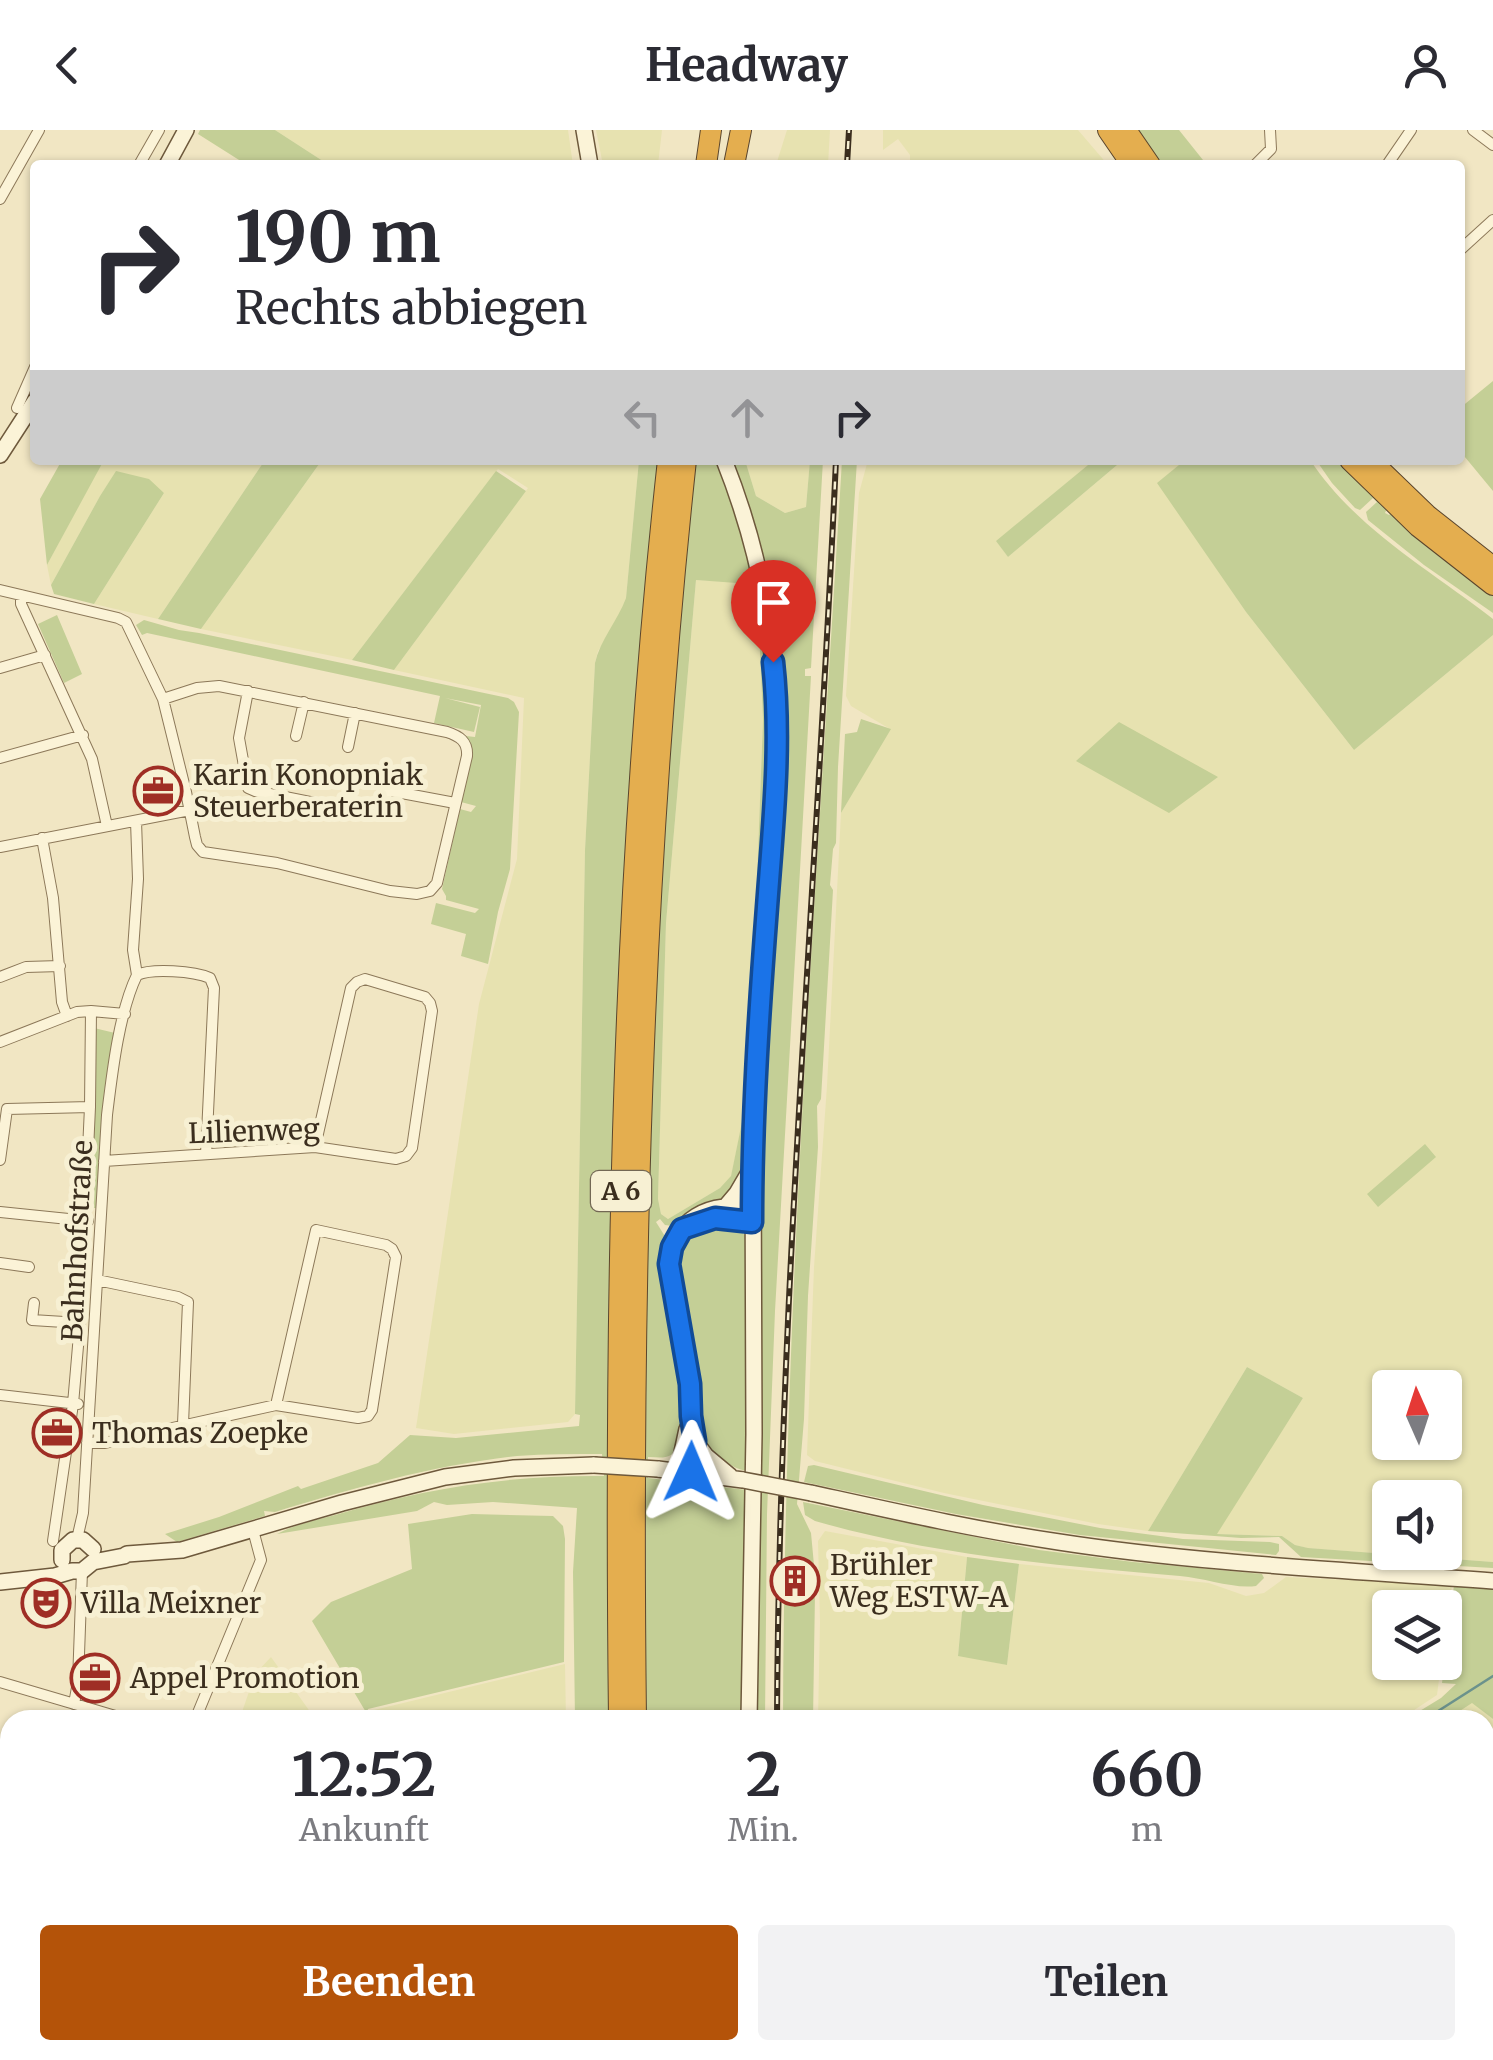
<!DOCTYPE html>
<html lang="de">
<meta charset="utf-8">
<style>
:root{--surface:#fff;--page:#f2f2f3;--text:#2b2b33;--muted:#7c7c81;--accent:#b45309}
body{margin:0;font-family:Merriweather,serif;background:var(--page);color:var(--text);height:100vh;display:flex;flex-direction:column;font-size:38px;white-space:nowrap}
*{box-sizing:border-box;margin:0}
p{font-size:32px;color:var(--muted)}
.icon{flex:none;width:55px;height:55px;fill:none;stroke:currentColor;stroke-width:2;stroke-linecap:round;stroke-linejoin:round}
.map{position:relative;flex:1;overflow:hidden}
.sheet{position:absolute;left:0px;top:1580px;width:1495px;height:350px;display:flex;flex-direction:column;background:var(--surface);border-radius:30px 30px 0 0;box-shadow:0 2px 8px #0004}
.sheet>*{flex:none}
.hud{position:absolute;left:30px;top:30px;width:1435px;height:305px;border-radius:10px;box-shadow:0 2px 8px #0004;background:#fff;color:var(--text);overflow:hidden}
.needle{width:65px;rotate:357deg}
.fabs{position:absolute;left:1372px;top:1240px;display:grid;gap:20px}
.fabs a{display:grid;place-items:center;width:90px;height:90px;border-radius:10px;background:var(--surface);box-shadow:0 2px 8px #0004;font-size:50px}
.pin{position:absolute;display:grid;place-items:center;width:85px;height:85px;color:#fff;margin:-102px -42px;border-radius:50% 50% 50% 0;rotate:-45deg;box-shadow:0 0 10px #0007}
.pin .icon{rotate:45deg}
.me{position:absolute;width:110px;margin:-55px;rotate:1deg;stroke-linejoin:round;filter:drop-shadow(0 0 8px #0008)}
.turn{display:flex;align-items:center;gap:35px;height:210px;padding:0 40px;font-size:45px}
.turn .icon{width:130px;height:130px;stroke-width:2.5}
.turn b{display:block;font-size:70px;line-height:85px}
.lanes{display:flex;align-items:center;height:95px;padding:0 40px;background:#0003;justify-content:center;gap:50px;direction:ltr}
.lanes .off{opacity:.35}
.eta{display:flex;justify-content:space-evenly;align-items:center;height:170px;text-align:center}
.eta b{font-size:60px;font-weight:700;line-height:70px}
.primary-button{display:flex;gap:20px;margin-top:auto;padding:20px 40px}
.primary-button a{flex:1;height:115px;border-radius:10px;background:var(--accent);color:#fff;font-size:40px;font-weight:700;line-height:115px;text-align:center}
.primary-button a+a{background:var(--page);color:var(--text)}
header{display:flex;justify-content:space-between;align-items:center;height:130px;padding:0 40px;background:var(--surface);font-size:45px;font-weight:700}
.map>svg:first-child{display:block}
.farmland{fill:#e7e2b0;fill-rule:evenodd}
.green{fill:#c4cf96;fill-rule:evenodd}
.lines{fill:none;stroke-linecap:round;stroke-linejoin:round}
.stream{stroke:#6b928c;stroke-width:2.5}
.street-casing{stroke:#8c7859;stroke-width:12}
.secondary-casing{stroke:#6e593c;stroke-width:18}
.highway-casing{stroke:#5a452d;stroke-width:22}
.street{stroke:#fbf3d7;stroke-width:10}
.secondary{stroke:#fbf3d7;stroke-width:15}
.highway{stroke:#e4ae4f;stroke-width:20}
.rail-casing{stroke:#3b2e1e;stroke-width:6}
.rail{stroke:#f7f0d3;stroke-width:2.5;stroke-dasharray:8;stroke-linecap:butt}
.secondary-bridge-casing{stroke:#6e593c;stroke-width:18;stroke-linecap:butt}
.secondary-bridge{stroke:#fbf3d7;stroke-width:15}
.route-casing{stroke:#114b97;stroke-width:25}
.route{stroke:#1a73e8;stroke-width:18}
.labels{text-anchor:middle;stroke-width:10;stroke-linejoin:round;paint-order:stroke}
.shield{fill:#f7f0d3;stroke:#736854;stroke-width:2.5}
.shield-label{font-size:25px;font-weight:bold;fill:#3b2e1e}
.poi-label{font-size:28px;fill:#3b2e1e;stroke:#f7f0d3;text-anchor:start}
.street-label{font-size:28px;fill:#3b2e1e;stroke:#f7f0d3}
</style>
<header><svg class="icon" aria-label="back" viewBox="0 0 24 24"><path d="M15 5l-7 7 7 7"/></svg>Headway<svg class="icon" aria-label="person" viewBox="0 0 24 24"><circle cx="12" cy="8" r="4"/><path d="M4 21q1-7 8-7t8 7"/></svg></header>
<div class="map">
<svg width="1493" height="1930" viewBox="0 0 1493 1930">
<rect width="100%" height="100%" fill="#f1e6c3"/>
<path class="farmland" d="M 275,0 L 568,0 L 573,35 L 329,35 Z
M 596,0 L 662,0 L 658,35 L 603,35 Z
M 787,0 L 830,0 L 828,35 L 776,35 Z
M 883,0 L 1078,0 L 1108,35 L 910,35 L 910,25 L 898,9 L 883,20 Z
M 103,330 L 265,330 L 158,489 L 94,474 L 164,363 L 116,342 L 100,366 L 51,455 L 47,435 Z
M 322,330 L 639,330 L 626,468 L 619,488 L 598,521 L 595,533 L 585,720 L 575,1284 L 568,1292 L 454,1304 L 416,1298 L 479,874 L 517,729 L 524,568 L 394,540 L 528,358 L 498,339 L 352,530 L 201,499 Z
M 745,330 L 810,330 L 806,377 L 785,383 L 756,366 Z
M 868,330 L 1094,330 L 997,411 L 1008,427 L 1123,330 L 1185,330 L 1158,353 L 1246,482 L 1354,620 L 1493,505 L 1493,1432 L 1307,1418 L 1295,1415 L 1282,1406 L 1216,1404 L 1303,1268 L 1247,1237 L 1148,1401 L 1098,1394 L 944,1363 L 815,1331 L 807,1325 L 814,1137 L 827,956 L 841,683 L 890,599 L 851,576 L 846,566 L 859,363 ZM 1390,1258 L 1445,1258 L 1445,1312 L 1390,1312 ZM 1390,1368 L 1445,1368 L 1445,1422 L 1390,1422 Z
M 696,450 L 750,453 L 759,500 L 763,590 L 755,803 L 743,988 L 731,1047 L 720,1058 L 668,1089 L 661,1084 L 658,1069 L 666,793 Z
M 825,1401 L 967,1427 L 958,1525 L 1007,1535 L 1019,1434 L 1209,1453 L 1246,1466 L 1264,1463 L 1286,1447 L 1452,1455 L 1445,1506 L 1445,1478 L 1390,1478 L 1390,1532 L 1441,1533 L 1437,1565 L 1399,1590 L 818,1590 L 820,1492 L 818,1411 Z
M 271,1527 L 316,1590 L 250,1590 L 242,1582 L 255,1544 Z
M 565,1534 L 566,1590 L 372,1590 L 374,1580 Z
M 1472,1572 L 1493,1589 L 1493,1930 L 825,1930 L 825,1920 L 1485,1920 L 1485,1590 L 1446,1590 Z
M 338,1920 L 536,1920 L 531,1930 L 338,1930 Z"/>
<path class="green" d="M 200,0 L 275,0 L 329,35 L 247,35 L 198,4 Z
M 1133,0 L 1179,0 L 1207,35 L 1156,35 Z
M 1493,251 L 1493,361 L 1460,321 L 1460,278 Z
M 62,330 L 104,330 L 47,435 L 40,369 Z
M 265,330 L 322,330 L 201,499 L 158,489 Z
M 639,330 L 659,330 C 646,465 632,601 625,737 C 609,1021 609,1305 610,1590 L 575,1590 L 573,1442 L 577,1378 L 493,1372 L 447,1375 L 434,1372 L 417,1381 L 277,1404 C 293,1395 316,1390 335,1385 C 425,1358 510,1345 604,1346 L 602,1324 C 574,1324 545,1324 517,1326 C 434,1335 354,1358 275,1382 L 264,1381 L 265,1386 L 177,1412 L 165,1404 L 219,1387 L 298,1356 L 301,1359 L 378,1333 L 410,1305 L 456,1308 L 579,1296 L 580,1285 L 575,1284 L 585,720 L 595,533 C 600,510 618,490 626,468 Z
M 696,330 L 719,330 L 757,445 L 772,576 L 749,1001 L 742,1041 L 727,1067 L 673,1096 L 665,1095 L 660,1089 L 656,1092 L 666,1108 C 666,1148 705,1301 671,1325 C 664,1329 656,1327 648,1327 L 648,1348 L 747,1360 L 744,1590 L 646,1590 L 645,1207 L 650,984 L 663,693 L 682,451 ZM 696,450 L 750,454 L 759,500 L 763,590 L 755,803 L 743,987 L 731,1046 L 720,1058 L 668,1089 L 661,1084 L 658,1069 L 666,793 Z
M 729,330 L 745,330 L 756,366 L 785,383 L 806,377 L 810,330 L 823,330 L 811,538 L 805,539 L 805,546 L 811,546 L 775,1181 L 767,1384 L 765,1590 L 754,1590 L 759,1061 L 781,569 Z
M 842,330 L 857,330 L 838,637 L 836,713 L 833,719 L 830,755 L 833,760 L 821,969 L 817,976 L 818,1017 L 808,1166 L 804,1289 L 797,1374 L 811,1403 L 814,1435 L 810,1438 L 791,1438 L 790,1460 L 812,1460 L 815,1463 L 813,1590 L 783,1590 C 784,1170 817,750 842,330 Z
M 1094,330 L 1123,330 L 1008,427 L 996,411 Z
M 1185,330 L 1310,330 C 1357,400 1429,439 1493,489 L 1493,505 L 1354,620 L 1246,482 L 1157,353 Z
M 1316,330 L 1343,330 L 1388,376 L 1385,383 L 1389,385 L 1393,381 L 1493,460 L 1493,483 L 1424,435 L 1368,390 L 1366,382 L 1377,372 L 1373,368 L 1360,380 L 1355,378 L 1332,353 Z
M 116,341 L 149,349 L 164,363 L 94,474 L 54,464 L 51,455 L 100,366 Z
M 496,341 L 526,361 L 394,540 L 352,530 Z
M 57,485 L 82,544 L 64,553 L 38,494 Z
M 144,490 L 179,500 L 199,503 L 508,568 L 514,572 L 519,582 L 510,739 L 498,782 L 488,834 L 461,826 L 466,804 L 431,794 L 436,773 L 475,783 L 479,779 L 446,770 L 446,766 L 442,759 L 460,679 L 471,682 L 476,676 L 461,672 L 473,623 L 466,606 L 475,607 L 481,575 L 445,568 L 480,577 L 474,602 L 434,593 L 440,566 L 147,503 L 142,505 L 136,495 Z
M 861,589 L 891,599 L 841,683 L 845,604 L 857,602 Z
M 1119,592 L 1218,647 L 1169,683 L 1076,631 Z
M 94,898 L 115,903 L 104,962 L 96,1078 L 90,1078 Z
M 1425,1014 L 1436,1027 L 1378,1077 L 1367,1064 Z
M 714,1095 L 735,1097 L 745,1105 L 750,1283 L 747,1341 C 728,1338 713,1322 700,1309 L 676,1151 L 677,1123 L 688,1104 Z
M 1247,1237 L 1303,1268 L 1217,1404 L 1282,1406 L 1295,1415 L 1308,1418 L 1493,1432 L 1493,1438 L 1301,1427 L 1279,1407 L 1241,1408 L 1148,1401 Z
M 814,1335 L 983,1375 L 1100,1398 L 1183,1409 L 1270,1412 L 1279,1414 L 1279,1421 L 1276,1425 L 1080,1405 L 956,1384 L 804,1352 L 808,1336 Z
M 803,1372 L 1039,1420 L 1133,1432 L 1262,1444 L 1264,1448 L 1256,1456 C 1233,1459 1205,1448 1180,1446 C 1058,1436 933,1425 815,1391 L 805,1385 Z
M 472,1384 L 553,1386 L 563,1396 L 565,1409 L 564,1532 L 368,1579 L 367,1584 L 312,1491 L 331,1472 L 412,1439 L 408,1394 Z
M 967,1427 L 1019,1434 L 1007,1535 L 958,1526 Z
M 1454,1455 L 1493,1457 L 1493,1589 L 1472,1573 L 1446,1590 L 1405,1590 L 1441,1568 L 1456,1554 L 1442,1553 Z"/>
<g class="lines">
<path class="stream" d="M 1424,1590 L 1493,1546
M 551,1930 L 557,1920"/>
<g class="street-casing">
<path id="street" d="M 1473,0 L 1493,15
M 139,35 L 159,0
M 1255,35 L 1271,19 L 1270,0
M 1387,35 L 1411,0
M 0,69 L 39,0
M 1460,120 L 1493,90
M 17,278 L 35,237
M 0,460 L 118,488 L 126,492 L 163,569 L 186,662 L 195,707 L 197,715 L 203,722 L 277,733 L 390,761 L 417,764 L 430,761 L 437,753 L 467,626 C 468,611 459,606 447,602 L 219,556 L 197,558 L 163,569
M 21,465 L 21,474 L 92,629 L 107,696
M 0,538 L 45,525
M 248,561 L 239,608 L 248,658 L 255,661 L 375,685 L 383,679 L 386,664 L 391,661 L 455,673
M 296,606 L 304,572
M 348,617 L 355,583
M 0,628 L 83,605
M 136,691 L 138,749 L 133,820 L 137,845
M 42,708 L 53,768 L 62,872 L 67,886
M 0,717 L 190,680
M 137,845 C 152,838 194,841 210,848 L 214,858 L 206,1024
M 0,847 L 26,837 L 60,836
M 0,912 L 77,882 L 91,881 L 125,884
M 0,1030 L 7,979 L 90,977
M 104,1031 L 315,1017 L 396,1029 L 406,1026 L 412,1018 L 432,881 L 430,873 L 425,867 L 365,849 L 357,852 L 351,858 L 315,1017
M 0,1082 L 88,1091
M 0,1133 L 29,1137
M 97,1150 L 178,1167 L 188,1172 L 183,1294
M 34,1173 L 32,1190 L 80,1193
M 0,1265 L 78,1274
M 87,1313 L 105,1313 L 276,1275 L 358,1288 L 368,1286 L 372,1280 L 396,1127 L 392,1119 L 386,1115 L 316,1100 L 276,1275
M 77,1409 L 83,1383 L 107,985 C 112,944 119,882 137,845
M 53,1411 L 73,1274 L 80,1193 L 90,977 L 91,881
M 0,1552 L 129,1590
M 74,1574 L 78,1552 L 82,1441
M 195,1590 L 261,1430 L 253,1400
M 0,1678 L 10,1681
M 0,1713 L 10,1716
M 0,1887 L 10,1890
M 115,1920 L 151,1930
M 176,1920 L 177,1930"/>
</g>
<g class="secondary-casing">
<path id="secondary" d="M 584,0 L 590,35
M 167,35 L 186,0
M 0,325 L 35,271
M 724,330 C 763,428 778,521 776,626 L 753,1035 L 754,1304 L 749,1590
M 726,1076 L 737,1063 L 751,1039
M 695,1094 L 715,1088 L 752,1092
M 695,1311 L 706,1326 L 730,1346
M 658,1339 L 743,1350
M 678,1341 L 687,1299
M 691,1342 C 695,1323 694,1307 691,1288 C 690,1278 691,1267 690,1257 C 689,1239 685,1221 681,1203 C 677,1181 668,1157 669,1135 C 670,1090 713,1068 752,1080
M 811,1363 C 893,1381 976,1400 1059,1412 C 1202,1434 1348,1440 1493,1451
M 62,1430 L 62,1420 L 73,1410 L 83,1410 L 93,1419
M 0,1452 L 55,1446 L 72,1441 L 82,1441 L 93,1432 L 124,1426 L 127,1424 L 182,1420 L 342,1373 L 445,1347 L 514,1338 L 594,1335
M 756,1920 L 757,1930"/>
</g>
<g class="highway-casing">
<path id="highway" d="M 1108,0 L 1132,35
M 1126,0 L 1150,35
M 706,35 L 711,0
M 734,35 L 741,0
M 1350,330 L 1419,397 L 1493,455
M 1370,330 L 1427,385 L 1493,437
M 619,1590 C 614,1169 622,748 668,330
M 636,1590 C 631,1169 641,749 686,330
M 625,1920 L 625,1930
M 642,1920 L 643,1930"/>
</g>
<use href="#street" class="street"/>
<use href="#secondary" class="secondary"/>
<use href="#highway" class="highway"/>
<g class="rail-casing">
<path id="rail" d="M 847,35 L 849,0
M 777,1590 C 779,1169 817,750 836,330
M 777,1920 L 778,1930"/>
</g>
<use href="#rail" class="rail"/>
<g class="secondary-bridge-casing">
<path id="secondary-bridge" d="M 594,1335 L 658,1339
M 743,1350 L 811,1363"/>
</g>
<use href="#secondary-bridge" class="secondary-bridge"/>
</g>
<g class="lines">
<g class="route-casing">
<path id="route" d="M 691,1342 L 695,1311 L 691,1286 L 690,1254 L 669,1134 L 672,1117 L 682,1099 L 715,1088 L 752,1092 C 752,987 759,882 767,777 C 773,696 782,613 773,532"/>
</g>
<use href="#route" class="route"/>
</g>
<defs>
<g id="office-ring" transform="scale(2.5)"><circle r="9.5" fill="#f7f0d3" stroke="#9f2e25" stroke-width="1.5"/><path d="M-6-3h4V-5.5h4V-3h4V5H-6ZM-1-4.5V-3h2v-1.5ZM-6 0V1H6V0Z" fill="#9f2e25"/></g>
<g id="building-ring" transform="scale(2.5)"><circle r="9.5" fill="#f7f0d3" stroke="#9f2e25" stroke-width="1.5"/><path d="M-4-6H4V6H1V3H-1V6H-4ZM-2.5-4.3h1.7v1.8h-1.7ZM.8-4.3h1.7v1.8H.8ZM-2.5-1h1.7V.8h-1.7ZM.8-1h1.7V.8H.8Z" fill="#9f2e25"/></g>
<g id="theatre-ring" transform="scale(2.5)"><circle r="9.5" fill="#f7f0d3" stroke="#9f2e25" stroke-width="1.5"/><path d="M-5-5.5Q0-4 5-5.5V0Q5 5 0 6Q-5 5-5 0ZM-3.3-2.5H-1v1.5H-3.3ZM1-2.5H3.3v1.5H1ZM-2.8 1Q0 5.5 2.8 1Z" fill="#9f2e25"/></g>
</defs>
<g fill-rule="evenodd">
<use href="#office-ring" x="158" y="661"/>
<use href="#office-ring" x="57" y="1303"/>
<use href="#building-ring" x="795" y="1451"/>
<use href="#theatre-ring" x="46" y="1473"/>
<use href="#office-ring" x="95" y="1548"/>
</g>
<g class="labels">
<rect class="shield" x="591" y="1041" width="60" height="40" rx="8"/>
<g class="shield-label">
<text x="621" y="1070">A 6</text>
</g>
<g class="poi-label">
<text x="193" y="655">Karin Konopniak<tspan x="193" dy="32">Steuerberaterin</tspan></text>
<text x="92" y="1313">Thomas Zoepke</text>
<text x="830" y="1445">Brühler<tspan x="830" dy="32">Weg ESTW-A</tspan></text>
<text x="81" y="1483">Villa Meixner</text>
<text x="130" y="1558">Appel Promotion</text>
</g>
<g class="street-label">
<text transform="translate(254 1001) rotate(-2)" y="10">Lilienweg</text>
<text transform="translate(77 1111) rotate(-87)" y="10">Bahnhofstraße</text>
</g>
</g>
</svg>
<div class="fabs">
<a><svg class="needle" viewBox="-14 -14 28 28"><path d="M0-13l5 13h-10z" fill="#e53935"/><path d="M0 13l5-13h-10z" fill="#7c7c81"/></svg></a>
<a><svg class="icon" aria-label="sound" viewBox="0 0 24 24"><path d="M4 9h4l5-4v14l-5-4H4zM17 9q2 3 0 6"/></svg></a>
<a><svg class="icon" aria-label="layers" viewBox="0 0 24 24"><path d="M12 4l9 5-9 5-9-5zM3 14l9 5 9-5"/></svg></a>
</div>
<div class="pin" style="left:773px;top:532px;background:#d93025"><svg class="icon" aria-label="arrive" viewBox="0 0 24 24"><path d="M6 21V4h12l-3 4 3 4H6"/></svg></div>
<svg class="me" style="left:691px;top:1342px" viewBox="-20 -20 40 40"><path d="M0-17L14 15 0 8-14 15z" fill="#1a73e8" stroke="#fff" stroke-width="4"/></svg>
<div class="hud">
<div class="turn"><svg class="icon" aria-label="right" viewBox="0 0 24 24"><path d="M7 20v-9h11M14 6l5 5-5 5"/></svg><div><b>190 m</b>Rechts abbiegen</div></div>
<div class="lanes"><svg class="icon off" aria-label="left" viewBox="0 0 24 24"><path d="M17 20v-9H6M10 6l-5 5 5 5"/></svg><svg class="icon off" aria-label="ahead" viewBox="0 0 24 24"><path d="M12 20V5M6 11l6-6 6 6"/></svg><svg class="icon" aria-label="right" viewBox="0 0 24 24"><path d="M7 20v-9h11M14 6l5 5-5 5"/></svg></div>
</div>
<section class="sheet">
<div class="eta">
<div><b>12:52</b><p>Ankunft</p></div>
<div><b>2</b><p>Min.</p></div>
<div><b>660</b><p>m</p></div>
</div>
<div class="primary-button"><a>Beenden</a><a>Teilen</a></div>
</section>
</div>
